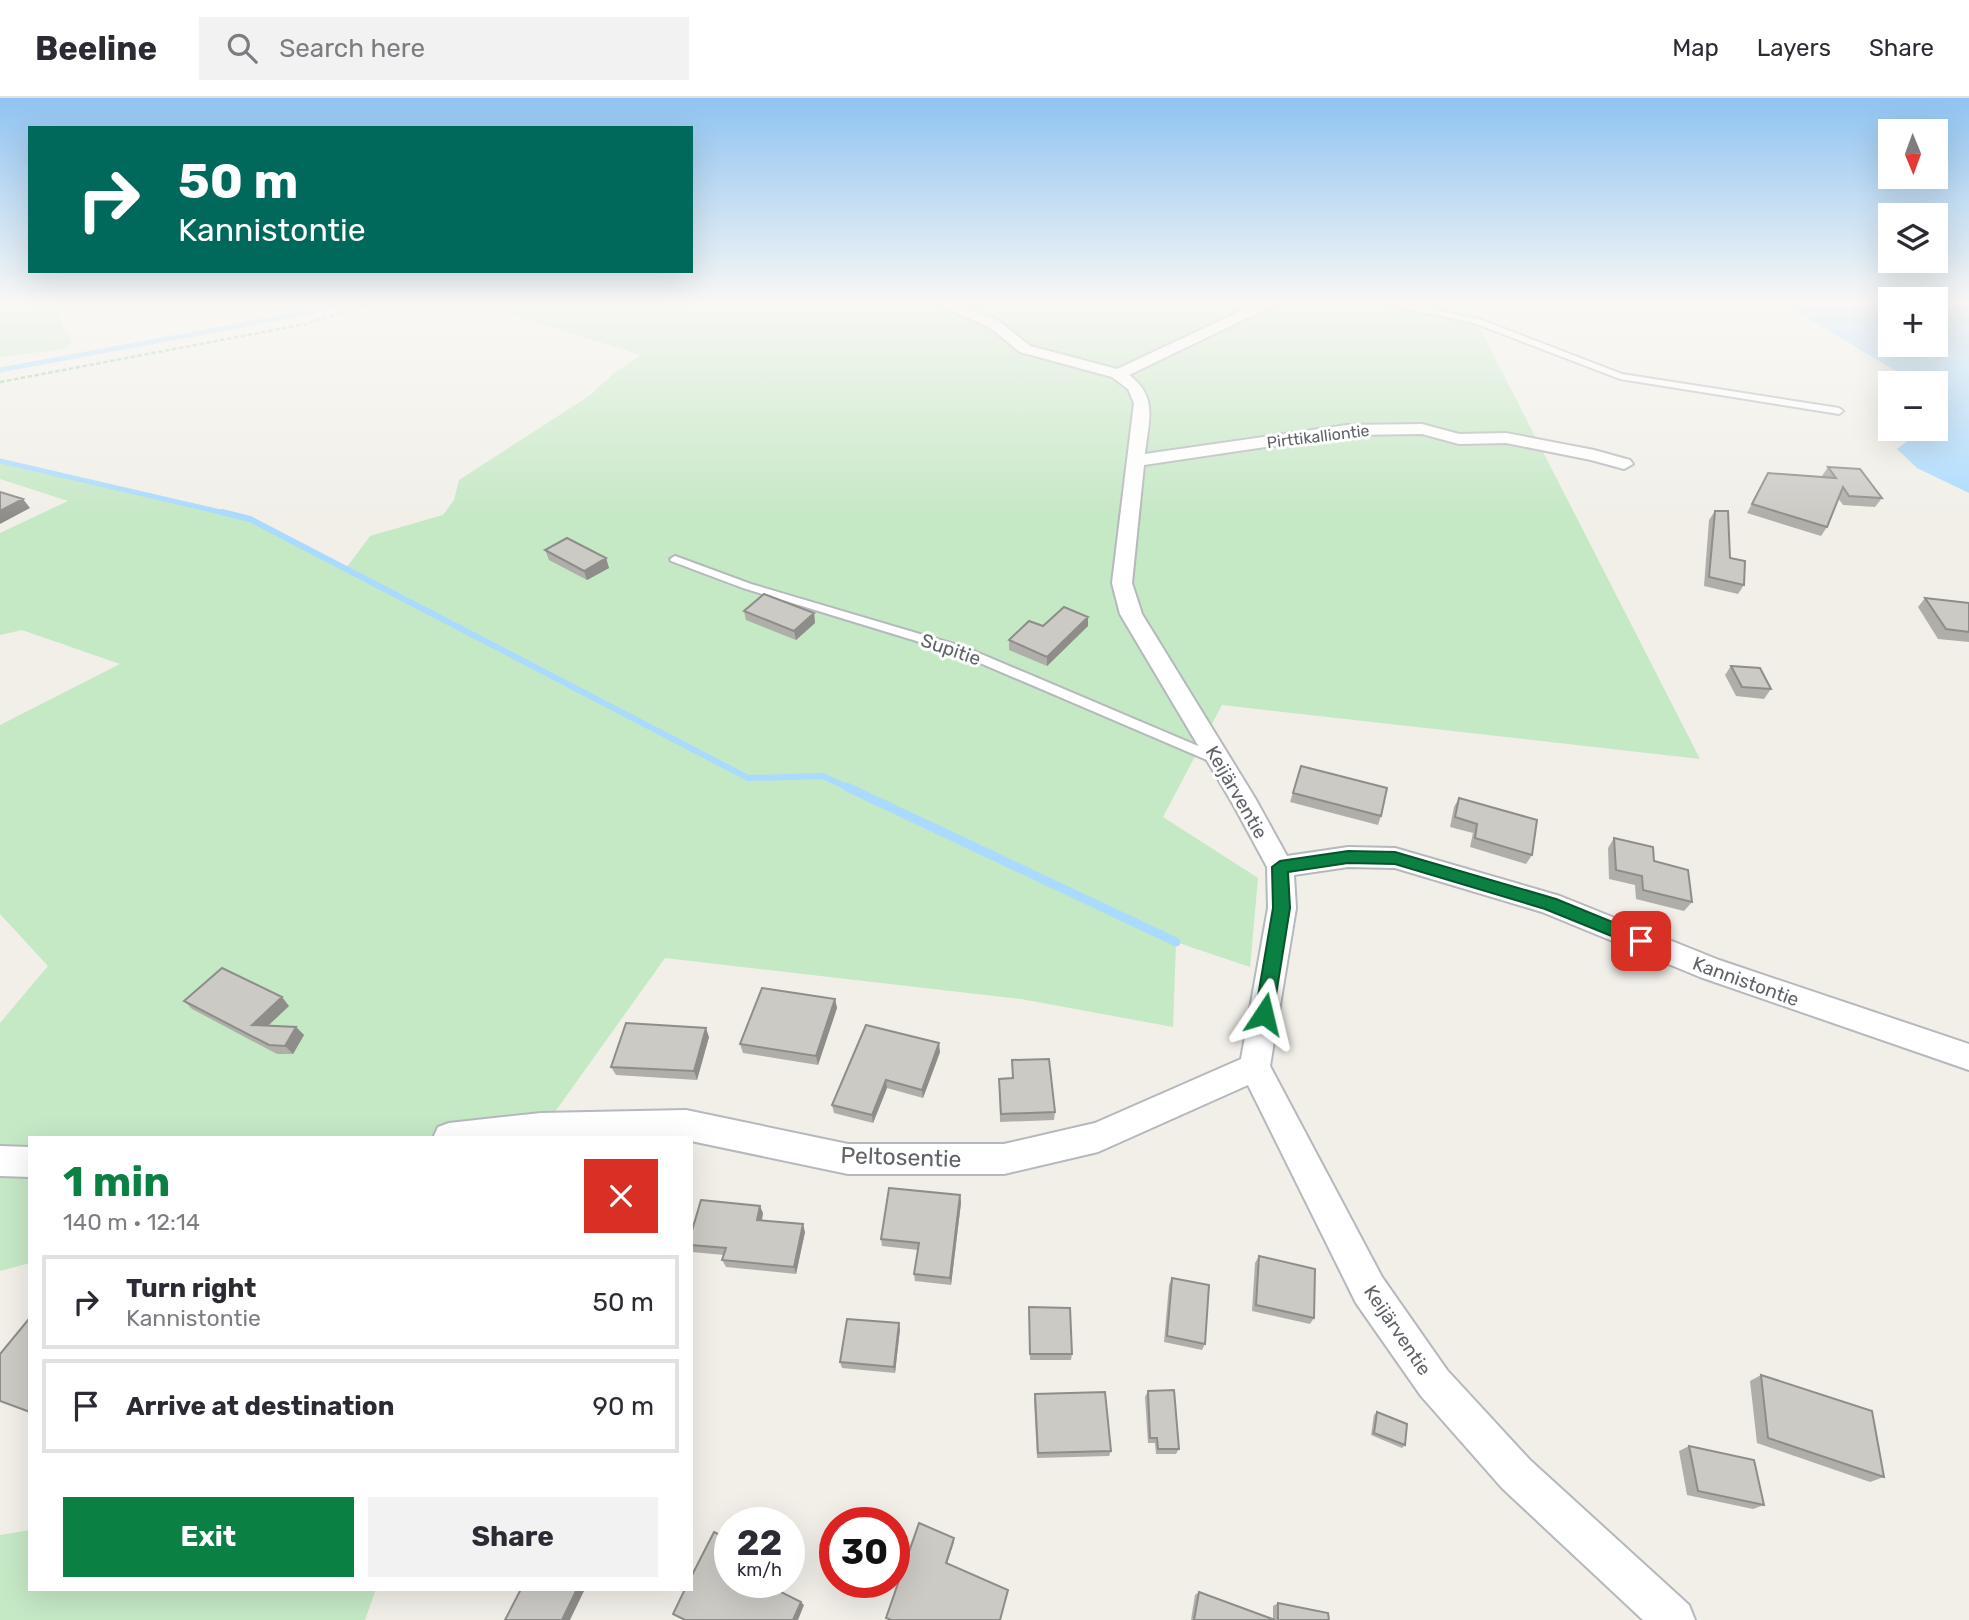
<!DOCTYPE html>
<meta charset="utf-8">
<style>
:root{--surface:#fff;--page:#f2f2f3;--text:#2b2b33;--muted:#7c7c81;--line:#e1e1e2;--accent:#0b8043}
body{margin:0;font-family:Rubik,sans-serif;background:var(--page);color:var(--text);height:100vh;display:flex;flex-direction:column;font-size:26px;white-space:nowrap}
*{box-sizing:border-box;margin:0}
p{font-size:23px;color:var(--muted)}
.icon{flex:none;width:38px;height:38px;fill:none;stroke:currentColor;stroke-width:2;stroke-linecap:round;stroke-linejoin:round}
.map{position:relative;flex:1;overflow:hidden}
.sheet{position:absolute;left:28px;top:1038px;width:665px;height:455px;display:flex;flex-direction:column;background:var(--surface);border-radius:0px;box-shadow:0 7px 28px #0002}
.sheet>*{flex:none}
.guide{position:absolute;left:28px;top:28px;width:665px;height:147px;border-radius:0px;box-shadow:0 7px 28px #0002;background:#00695c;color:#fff;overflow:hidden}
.needle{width:46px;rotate:179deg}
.tools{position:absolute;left:1878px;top:21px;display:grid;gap:14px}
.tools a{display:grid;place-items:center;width:70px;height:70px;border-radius:0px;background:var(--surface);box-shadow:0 7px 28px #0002;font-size:35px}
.speed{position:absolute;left:714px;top:1409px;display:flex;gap:14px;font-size:35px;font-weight:700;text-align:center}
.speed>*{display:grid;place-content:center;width:91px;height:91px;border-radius:50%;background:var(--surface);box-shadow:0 7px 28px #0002;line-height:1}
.speed small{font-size:18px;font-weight:400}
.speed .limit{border:10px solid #d22;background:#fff;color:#111}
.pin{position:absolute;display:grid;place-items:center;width:60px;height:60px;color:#fff;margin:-30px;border-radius:14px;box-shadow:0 4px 10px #0006}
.me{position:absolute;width:77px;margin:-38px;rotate:10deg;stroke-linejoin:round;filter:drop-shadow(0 0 5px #0008)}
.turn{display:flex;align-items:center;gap:24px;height:147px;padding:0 35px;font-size:32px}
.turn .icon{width:91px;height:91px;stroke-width:2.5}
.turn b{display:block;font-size:49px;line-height:60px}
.round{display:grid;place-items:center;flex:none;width:74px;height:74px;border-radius:0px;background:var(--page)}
.head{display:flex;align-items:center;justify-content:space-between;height:119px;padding:0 35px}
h1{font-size:42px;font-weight:700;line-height:52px;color:var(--accent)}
.cta{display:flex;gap:14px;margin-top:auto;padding:14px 35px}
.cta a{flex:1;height:80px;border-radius:0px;background:var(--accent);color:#fff;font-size:28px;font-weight:700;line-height:80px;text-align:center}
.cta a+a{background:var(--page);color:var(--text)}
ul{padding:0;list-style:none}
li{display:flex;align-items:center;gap:21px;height:94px;margin:0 14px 10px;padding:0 21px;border:4px solid var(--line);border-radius:0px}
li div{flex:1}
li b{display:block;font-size:26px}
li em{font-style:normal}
header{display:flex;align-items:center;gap:42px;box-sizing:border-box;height:98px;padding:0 35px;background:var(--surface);border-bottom:2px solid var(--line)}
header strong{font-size:33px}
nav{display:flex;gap:38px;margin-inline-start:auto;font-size:24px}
.search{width:490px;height:63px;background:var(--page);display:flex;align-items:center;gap:18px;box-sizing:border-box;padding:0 24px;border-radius:0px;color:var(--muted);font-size:26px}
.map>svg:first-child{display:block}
.green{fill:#c5e8c5}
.water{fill:#aadaff}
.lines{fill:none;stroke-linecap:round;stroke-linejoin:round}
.stream-far2{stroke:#aadaff;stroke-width:5}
.stream-far1{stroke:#aadaff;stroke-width:6}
.stream{stroke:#aadaff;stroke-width:9}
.service-casing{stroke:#b5b8bc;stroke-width:4}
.minor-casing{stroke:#b5b8bc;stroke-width:4}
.path{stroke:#9cc7a9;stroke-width:2.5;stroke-dasharray:4.5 2.5;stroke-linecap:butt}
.service{fill:#fff;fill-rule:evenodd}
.minor{fill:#fff;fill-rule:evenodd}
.wall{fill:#afaea9}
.shaded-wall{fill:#8f8d8a}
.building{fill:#cccac5;stroke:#8f8d8a;stroke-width:2}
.route{fill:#0b8043;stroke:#07532c;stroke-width:2}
.labels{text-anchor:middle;stroke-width:6;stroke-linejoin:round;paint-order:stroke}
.far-street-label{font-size:16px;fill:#5f6368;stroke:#fff}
.street-label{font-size:19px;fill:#5f6368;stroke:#fff}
.near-street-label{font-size:23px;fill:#5f6368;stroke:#fff}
</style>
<header>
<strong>Beeline</strong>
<div class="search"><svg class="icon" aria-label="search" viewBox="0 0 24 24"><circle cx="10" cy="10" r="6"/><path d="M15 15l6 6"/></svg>Search here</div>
<nav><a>Map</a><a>Layers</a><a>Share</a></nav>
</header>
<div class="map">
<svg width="1969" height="1522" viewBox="0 0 1969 1522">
<rect width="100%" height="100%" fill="#f1efe8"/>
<path class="green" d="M 0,205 L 63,205 L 61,225 L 73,243 L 64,251 L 0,259 Z
M 472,205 L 1499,205 L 1471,213 L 1700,661 L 1222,607 L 1163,719 L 1258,780 L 1250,869 L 1176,844 L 1173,929 L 1021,901 L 665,860 L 547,1025 L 494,1040 L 30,1040 L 30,1165 L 0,1173 L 0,925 L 48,868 L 0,816 L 0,627 L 120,566 L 22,532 L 0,537 L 0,435 L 68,403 L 0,381 L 0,363 L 250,421 L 347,469 L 370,438 L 443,417 L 454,402 L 459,382 L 589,298 L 613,276 L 641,257 Z
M 30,1432 L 30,1491 L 376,1491 L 365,1522 L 0,1522 L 0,1437 Z"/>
<path class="water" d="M 1782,205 L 1890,205 L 1890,247 L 1936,247 L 1936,205 L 1969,205 L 1969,395 L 1917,370 L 1897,351 L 1923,331 L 1936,331 L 1936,285 L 1916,285 Z"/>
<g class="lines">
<path class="stream-far2" d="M 0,272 L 280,220 L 346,205
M 0,363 L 229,416"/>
<path class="stream-far1" d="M 222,414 L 250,421 L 748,680 L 823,678 L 851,691"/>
<path class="stream" d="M 847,689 L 1176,844"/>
<g class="service-casing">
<path id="service" d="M 1381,205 L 1399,205 L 1479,221 L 1622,276 L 1839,310 L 1843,313 L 1839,316 L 1620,281 L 1474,225 Z
M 675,458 L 751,486 L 967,550 L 1224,659 L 1225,662 L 1219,666 L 1214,665 L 959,556 L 743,490 L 671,463 L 670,461 Z"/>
</g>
<g class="minor-casing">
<path id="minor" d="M 933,205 L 954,205 L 999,223 L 1030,248 L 1117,271 L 1258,205 L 1278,205 L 1129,277 C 1159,299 1148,324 1145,356 L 1347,327 L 1422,326 L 1459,336 L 1506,335 L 1594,352 L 1630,362 L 1633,366 L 1624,371 L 1591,362 L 1506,345 L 1459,346 L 1422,336 L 1347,337 L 1144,367 L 1132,485 L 1142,516 L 1255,700 L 1287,758 L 1348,749 L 1395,750 L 1560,798 L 1719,862 L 1969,946 L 1969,972 L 1700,879 L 1542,814 L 1395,770 L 1348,769 L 1294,777 L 1296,810 L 1270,968 L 1382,1179 L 1447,1272 L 1530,1362 L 1689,1507 L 1695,1522 L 1643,1522 L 1502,1390 L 1421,1298 L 1356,1205 L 1248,987 L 1098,1054 L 1004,1076 L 848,1076 L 691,1043 L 691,1040 L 433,1040 L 438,1029 L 449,1025 L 541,1015 L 686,1012 L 848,1046 L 1004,1046 L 1095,1025 L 1241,961 L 1268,810 L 1267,769 L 1234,708 L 1120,516 L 1112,485 L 1134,305 L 1128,291 L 1112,279 L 1020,254 L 989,229 Z
M 0,1048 L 30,1049 L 30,1079 L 0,1078 Z"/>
</g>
<path class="path" d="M 0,284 L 306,226 L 371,205"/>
<use href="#service" class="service"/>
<use href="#minor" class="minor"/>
</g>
<path class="wall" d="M 1828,369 L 1882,400 L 1875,409 L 1843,407 L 1838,400 L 1827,429 L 1821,438 L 1747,415 L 1768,375 L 1823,379 L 1822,378 Z
M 1715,413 L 1730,460 L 1744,487 L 1738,496 L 1704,488 L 1709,422 Z
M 545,452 L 606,460 L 609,470 L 587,482 L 549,462 Z
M 1925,500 L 1969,505 L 1969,544 L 1938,541 L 1918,509 Z
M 744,513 L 814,515 L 815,525 L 796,542 L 746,522 Z
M 1088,519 L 1088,528 L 1047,568 L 1009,552 L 1009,542 L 1043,528 Z
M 1731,568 L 1771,591 L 1764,601 L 1736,598 L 1725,577 Z
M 1301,668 L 1381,718 L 1378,727 L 1290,704 Z
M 1459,700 L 1532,757 L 1526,766 L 1470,749 L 1473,735 L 1450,729 L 1454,709 Z
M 1614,740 L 1654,763 L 1692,804 L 1684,813 L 1636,801 L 1635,787 L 1609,781 L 1608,750 Z
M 835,901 L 837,910 L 818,967 L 743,955 L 740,946 Z
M 184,903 L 289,908 L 268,928 L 296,929 L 304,937 L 293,956 L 277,956 L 192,911 Z
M 709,939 L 697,982 L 616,977 L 611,969 Z
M 940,954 L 923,1000 L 887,990 L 873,1025 L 834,1015 L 832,1007 Z
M 1012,962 L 1055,1014 L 1054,1022 L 1000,1024 L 999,981 L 1012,980 Z
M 960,1097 L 961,1105 L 951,1187 L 915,1183 L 914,1176 L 918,1152 L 882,1148 L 881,1141 Z
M 763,1115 L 762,1123 L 805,1134 L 796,1176 L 726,1169 L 722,1162 L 724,1157 L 692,1154 L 691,1152 L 691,1136 Z
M 1259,1158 L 1314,1220 L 1310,1226 L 1252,1213 L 1255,1165 Z
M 1172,1180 L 1205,1246 L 1202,1252 L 1164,1244 L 1169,1187 Z
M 1029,1209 L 1072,1256 L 1071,1262 L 1030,1262 Z
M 900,1231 L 895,1275 L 842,1270 L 840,1264 Z
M 1761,1277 L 1884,1379 L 1870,1384 L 1757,1345 L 1750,1283 Z
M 1148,1293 L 1179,1351 L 1176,1356 L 1156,1356 L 1155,1345 L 1148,1345 L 1145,1299 Z
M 1035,1296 L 1111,1353 L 1109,1358 L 1037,1360 L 1034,1302 Z
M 1377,1314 L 1405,1347 L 1402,1350 L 1371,1337 L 1374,1317 Z
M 1689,1348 L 1764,1407 L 1753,1411 L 1687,1397 L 1679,1353 Z
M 1199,1494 L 1273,1521 L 1273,1508 L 1278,1505 L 1329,1522 L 1191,1522 L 1195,1497 Z"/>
<path class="shaded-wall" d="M 23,401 L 30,410 L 0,426 L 0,413 Z
M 606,460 L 609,470 L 587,482 L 584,473 Z
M 814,515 L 815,525 L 796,542 L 794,533 Z
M 1088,519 L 1088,528 L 1047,568 L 1047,559 Z
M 282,899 L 289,908 L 260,935 L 252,927 Z
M 835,901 L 837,910 L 818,967 L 816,958 Z
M 296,929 L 304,937 L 293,956 L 285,948 Z
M 706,930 L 709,939 L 697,982 L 694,973 Z
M 939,945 L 940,954 L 923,1000 L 922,992 Z
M 886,982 L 887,990 L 873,1025 L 872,1017 Z
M 960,1097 L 961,1105 L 951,1187 L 950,1180 Z
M 760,1108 L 763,1115 L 760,1130 L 757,1122 Z
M 803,1126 L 805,1134 L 796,1176 L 794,1169 Z
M 899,1225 L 900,1231 L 895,1275 L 894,1269 Z
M 954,1440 L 954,1444 L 946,1469 L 946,1465 Z
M 577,1491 L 585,1491 L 570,1522 L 562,1522 Z
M 801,1504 L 804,1507 L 798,1522 L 793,1522 Z"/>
<path class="building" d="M 1828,369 L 1860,371 L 1882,400 L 1849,398 L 1843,389 L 1827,429 L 1752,406 L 1768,375 L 1836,380 Z
M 0,394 L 23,401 L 0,413 Z
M 1715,413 L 1728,413 L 1730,460 L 1745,463 L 1744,487 L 1709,479 Z
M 567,440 L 606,460 L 584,473 L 545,452 Z
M 764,496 L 814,515 L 794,533 L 744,513 Z
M 1925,500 L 1969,505 L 1969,534 L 1946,531 Z
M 1064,509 L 1088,519 L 1047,559 L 1009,542 L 1029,523 L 1043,528 Z
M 1731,568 L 1760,570 L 1771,591 L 1742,589 Z
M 1301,668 L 1387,690 L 1381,718 L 1293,695 Z
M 1459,700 L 1537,722 L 1532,757 L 1475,740 L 1477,726 L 1455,719 Z
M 1614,740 L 1653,749 L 1654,763 L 1688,772 L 1692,804 L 1643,792 L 1642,778 L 1616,772 Z
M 222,870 L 282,899 L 252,927 L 296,929 L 285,948 L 269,947 L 184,903 Z
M 762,890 L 835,901 L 816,958 L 740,946 Z
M 626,925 L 706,930 L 694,973 L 611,969 Z
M 866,927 L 939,945 L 922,992 L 886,982 L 872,1017 L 832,1007 Z
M 1049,961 L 1055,1014 L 1001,1016 L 999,981 L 1013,980 L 1012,962 Z
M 889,1090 L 960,1097 L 950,1180 L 914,1176 L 919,1145 L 881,1141 Z
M 701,1102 L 760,1108 L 757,1122 L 803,1126 L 794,1169 L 722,1162 L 726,1150 L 691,1147 L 691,1136 Z
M 1259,1158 L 1315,1171 L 1314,1220 L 1256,1207 Z
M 1172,1180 L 1209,1187 L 1205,1246 L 1167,1238 Z
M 1029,1209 L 1070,1210 L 1072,1256 L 1030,1256 Z
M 847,1221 L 899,1225 L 894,1269 L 840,1264 Z
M 28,1222 L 30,1223 L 30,1314 L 0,1303 L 0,1256 Z
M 1761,1277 L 1872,1313 L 1884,1379 L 1768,1340 Z
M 1174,1292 L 1179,1351 L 1158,1351 L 1157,1340 L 1150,1340 L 1148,1293 Z
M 1105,1294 L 1111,1353 L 1038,1355 L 1035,1296 Z
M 1377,1314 L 1407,1326 L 1405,1347 L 1374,1335 Z
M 1689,1348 L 1754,1362 L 1764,1407 L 1698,1393 Z
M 919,1425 L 954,1440 L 946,1465 L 1008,1492 L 1000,1522 L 891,1522 L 886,1520 Z
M 714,1434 L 730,1442 L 730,1484 L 761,1484 L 801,1504 L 793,1522 L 685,1522 L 673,1516 L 685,1491 L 691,1491 L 691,1479 Z
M 521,1491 L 577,1491 L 562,1522 L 505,1522 Z
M 1199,1494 L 1275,1522 L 1194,1522 Z
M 1278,1505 L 1328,1515 L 1329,1522 L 1278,1522 Z"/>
<linearGradient id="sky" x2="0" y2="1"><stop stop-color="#8fc3f1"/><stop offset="0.49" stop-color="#f9f8f5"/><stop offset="1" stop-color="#f9f8f5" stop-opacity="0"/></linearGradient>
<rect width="1969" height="419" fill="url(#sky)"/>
<path class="route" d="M 1348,753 L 1395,754 L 1556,801 L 1647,838 L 1650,843 L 1647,848 L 1641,850 L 1545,811 L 1395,766 L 1348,765 L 1288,774 L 1290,810 L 1273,916 L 1270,921 L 1264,923 L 1257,921 L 1255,916 L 1273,810 L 1272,769 L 1280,763 Z"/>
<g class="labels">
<g class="far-street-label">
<text transform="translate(1318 338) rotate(-7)" y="6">Pirttikalliontie</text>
</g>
<g class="street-label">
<text transform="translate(951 551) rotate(19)" y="7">Supitie</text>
<text transform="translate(1237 694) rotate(60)" y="7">Keijärventie</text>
<text transform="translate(1746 883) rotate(20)" y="7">Kannistontie</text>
<text transform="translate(1398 1232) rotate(56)" y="7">Keijärventie</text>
</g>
<g class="near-street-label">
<text transform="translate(901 1059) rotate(2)" y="8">Peltosentie</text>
</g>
</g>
</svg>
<div class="tools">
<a><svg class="needle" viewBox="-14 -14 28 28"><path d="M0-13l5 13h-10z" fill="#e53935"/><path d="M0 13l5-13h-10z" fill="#7c7c81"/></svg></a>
<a><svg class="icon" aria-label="layers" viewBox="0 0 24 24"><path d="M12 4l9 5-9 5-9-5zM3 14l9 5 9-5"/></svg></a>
<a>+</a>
<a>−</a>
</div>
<div class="speed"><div>22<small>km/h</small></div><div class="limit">30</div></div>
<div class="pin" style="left:1641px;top:843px;background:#d93025"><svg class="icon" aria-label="arrive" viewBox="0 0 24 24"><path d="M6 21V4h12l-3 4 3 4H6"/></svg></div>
<svg class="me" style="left:1264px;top:916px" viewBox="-20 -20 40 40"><path d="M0-17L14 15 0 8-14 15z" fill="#0b8043" stroke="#fff" stroke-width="4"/></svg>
<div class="guide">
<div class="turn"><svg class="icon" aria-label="right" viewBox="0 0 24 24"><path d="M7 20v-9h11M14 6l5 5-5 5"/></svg><div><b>50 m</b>Kannistontie</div></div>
</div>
<section class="sheet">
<div class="head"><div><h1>1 min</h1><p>140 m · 12:14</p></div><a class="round" style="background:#d93025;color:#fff"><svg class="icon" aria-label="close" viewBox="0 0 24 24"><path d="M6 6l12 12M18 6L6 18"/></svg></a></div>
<ul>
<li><svg class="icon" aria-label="right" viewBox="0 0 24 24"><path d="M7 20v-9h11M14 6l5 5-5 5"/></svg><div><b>Turn right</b><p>Kannistontie</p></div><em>50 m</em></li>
<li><svg class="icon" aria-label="arrive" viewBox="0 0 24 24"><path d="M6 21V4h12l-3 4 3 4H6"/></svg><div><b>Arrive at destination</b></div><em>90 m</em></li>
</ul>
<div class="cta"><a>Exit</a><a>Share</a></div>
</section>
</div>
